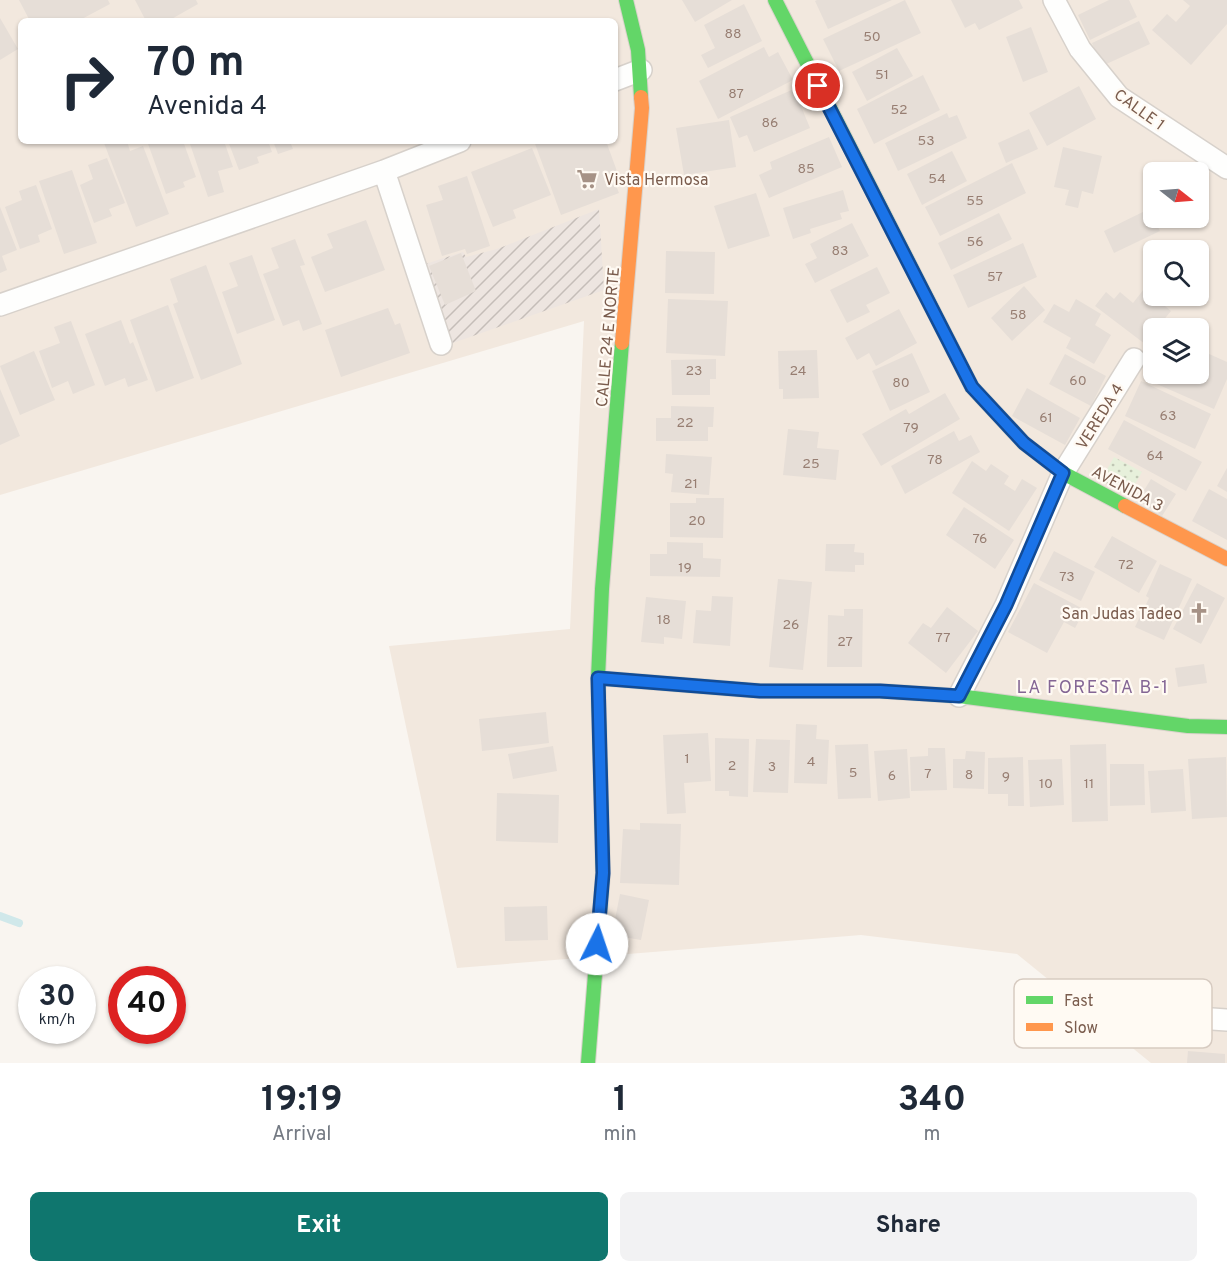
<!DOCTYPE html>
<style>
:root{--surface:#fff;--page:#f2f2f3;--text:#1f2937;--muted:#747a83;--accent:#0f766e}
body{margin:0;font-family:Overpass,sans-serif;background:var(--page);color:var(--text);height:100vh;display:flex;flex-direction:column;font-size:22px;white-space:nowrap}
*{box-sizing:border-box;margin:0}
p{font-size:20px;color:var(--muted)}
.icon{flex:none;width:33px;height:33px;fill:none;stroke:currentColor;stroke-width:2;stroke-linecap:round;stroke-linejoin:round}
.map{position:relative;height:1063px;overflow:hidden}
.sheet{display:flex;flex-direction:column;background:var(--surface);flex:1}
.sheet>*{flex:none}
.banner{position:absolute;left:18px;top:18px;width:600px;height:126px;border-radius:9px;box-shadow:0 2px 4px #0004;background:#fff;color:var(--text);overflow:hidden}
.needle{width:39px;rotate:107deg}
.controls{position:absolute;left:1143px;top:162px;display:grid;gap:12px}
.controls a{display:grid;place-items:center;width:66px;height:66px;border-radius:9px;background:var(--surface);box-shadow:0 2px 4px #0004;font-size:30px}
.speed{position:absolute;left:18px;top:966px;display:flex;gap:12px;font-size:30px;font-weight:700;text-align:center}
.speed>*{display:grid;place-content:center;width:78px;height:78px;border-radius:50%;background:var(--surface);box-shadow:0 2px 4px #0004;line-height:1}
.speed small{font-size:15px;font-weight:400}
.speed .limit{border:9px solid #d22;background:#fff;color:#111}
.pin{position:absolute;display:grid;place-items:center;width:51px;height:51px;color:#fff;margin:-26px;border:3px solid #fff;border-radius:50%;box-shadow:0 2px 6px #0007}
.me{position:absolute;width:66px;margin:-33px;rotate:4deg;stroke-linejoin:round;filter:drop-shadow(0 0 4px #0008)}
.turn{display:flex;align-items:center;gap:21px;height:126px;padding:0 30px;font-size:27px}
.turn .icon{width:78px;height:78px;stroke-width:2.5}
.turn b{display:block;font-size:42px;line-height:51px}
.eta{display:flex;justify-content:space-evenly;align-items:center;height:102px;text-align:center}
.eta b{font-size:36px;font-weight:700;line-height:42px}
.cta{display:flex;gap:12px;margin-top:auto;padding:12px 30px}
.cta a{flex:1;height:69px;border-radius:9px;background:var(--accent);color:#fff;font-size:24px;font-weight:700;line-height:69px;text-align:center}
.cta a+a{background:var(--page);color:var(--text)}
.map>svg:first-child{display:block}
.residential{fill:#f2e8de;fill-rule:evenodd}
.industrial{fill:url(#industrial-furrows)}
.park{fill:url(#park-dots)}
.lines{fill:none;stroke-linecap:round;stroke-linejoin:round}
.stream{stroke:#d0e8ea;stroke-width:8}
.building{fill:#e6ded7}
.street-casing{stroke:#d7d1cb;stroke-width:24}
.fast-casing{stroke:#d9d2cb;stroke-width:16}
.slow-casing{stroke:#d9d2cb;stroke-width:16}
.street{stroke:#fefefd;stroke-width:21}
.fast{stroke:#63d668;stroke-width:14}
.slow{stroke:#ff974d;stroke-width:14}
.route-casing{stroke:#114b97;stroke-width:15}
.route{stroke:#1a73e8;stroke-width:10}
.labels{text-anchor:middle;stroke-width:4.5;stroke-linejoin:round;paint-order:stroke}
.number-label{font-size:14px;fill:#977e72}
.street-label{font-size:16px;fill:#7a5c4d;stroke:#fffaf3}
.poi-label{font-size:16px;fill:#7a5c4d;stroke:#fffaf3;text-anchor:start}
.neighbourhood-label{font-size:18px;letter-spacing:1.5px;fill:#846695;stroke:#fffaf3}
.key{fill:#fffaf3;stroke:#d7cbc1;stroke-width:1.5}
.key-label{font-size:16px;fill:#7a5c4d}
</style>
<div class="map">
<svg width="1227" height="1063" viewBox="0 0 1227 1063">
<defs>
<pattern id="industrial-furrows" width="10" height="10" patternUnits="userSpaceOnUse" patternTransform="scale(1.5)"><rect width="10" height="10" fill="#ede5e0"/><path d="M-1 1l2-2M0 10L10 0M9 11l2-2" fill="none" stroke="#c5bdb8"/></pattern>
<pattern id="park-dots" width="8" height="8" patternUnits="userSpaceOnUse" patternTransform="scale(1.5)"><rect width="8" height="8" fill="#e7f0db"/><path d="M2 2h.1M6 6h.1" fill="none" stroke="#c0c6b4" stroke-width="1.8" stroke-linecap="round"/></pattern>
</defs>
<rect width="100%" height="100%" fill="#f9f5f0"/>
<path class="residential" d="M 0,0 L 1227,0 L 1227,1063 L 1151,1063 L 1017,954 L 861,935 L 457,968 L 389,646 L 570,629 L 584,321 L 0,495 ZM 21,21 L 615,21 L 615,141 L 21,141 ZM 1154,172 L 1198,172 L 1198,218 L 1154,218 ZM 1154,250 L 1198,250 L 1198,296 L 1154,296 ZM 1154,328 L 1198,328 L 1198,374 L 1154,374 Z"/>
<path class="industrial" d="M 599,209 L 604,290 L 450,344 L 422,265 L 463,252 L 466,257 L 497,249 Z"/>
<path class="park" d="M 1114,457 L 1142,472 L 1128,496 L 1101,480 Z"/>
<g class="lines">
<path class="stream" d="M 0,916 L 19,923"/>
</g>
<path class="building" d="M 19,0 L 108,0 L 110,4 L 78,21 L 30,21 Z
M 135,0 L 196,0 L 198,4 L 168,21 L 146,21 Z
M 682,0 L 732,0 L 695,22 Z
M 817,0 L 892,0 L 828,29 L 815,1 Z
M 905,0 L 921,33 L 839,71 L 823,39 Z
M 951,0 L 1019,0 L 1023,8 L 979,30 L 975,23 L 965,28 Z
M 1109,0 L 1129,0 L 1137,17 L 1090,40 L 1078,15 Z
M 1183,0 L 1227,0 L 1227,24 L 1191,65 L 1152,30 L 1167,14 L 1176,22 L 1190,6 Z
M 744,4 L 762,41 L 708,68 L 701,55 L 715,48 L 704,25 Z
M 0,18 L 18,49 L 0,60 Z
M 1139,21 L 1150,44 L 1102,66 L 1092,43 Z
M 1031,27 L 1048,72 L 1023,82 L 1006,37 Z
M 764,47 L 769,57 L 778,52 L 793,80 L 718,119 L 699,81 Z
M 897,48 L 913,76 L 867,101 L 852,72 Z
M 923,75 L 940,110 L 874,144 L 857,109 Z
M 1079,86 L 1096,119 L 1047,146 L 1029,113 Z
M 794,89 L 810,128 L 754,152 L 747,135 L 739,138 L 730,117 Z
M 947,113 L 949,118 L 957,115 L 967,138 L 898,171 L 885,143 Z
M 729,120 L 736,167 L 684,175 L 676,128 Z
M 1029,129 L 1038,149 L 1006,163 L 998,143 Z
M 829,137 L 842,167 L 769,198 L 759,175 L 772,169 L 770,162 Z
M 110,141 L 127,141 L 130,151 L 143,146 L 169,214 L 136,227 L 104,143 Z
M 147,141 L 183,141 L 196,177 L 183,182 L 185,187 L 166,194 Z
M 189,141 L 224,141 L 233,167 L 218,171 L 224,192 L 208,197 Z
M 228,141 L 268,141 L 272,152 L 257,157 L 259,163 L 239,170 Z
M 273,141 L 297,141 L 291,144 L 293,149 L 278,154 Z
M 534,141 L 606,141 L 618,174 L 612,176 L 619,193 L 561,215 Z
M 1063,147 L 1102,156 L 1093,194 L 1082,191 L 1078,208 L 1065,205 L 1069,190 L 1054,187 Z
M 532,148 L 551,195 L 513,210 L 516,218 L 493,227 L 471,172 Z
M 952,151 L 967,181 L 922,205 L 907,174 Z
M 107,158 L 125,203 L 109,209 L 112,216 L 94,223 L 80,185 L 93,179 L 88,165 Z
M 1012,163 L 1026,193 L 940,236 L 925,207 Z
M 72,170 L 97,243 L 64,254 L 39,181 Z
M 467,176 L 490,246 L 467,254 L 465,249 L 442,256 L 426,205 L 443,200 L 438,186 Z
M 36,185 L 52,229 L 38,235 L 40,242 L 20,249 L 5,207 L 22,200 L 19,191 Z
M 843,190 L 849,211 L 840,213 L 842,219 L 810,229 L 811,233 L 793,239 L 783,208 Z
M 756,193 L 770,236 L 728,249 L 714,206 Z
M 0,207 L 17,250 L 2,256 L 7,270 L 0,273 Z
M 1149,209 L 1160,231 L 1114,253 L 1104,231 Z
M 999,213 L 1012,239 L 951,270 L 938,243 Z
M 366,220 L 385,270 L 325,292 L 311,257 L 333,248 L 327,234 Z
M 852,223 L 869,256 L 815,283 L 805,264 L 817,258 L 810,244 Z
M 295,239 L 305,265 L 300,266 L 322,324 L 303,331 L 299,320 L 283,326 L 263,274 L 279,268 L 271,248 Z
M 1023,243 L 1037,277 L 968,308 L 953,275 Z
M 666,251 L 715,252 L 714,294 L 665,293 Z
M 461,253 L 476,291 L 445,305 L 429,266 Z
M 252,255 L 275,320 L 237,334 L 222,292 L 238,286 L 229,263 Z
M 206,265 L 242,364 L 201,380 L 173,304 L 178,302 L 170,279 Z
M 877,267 L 890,293 L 866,305 L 870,312 L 847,323 L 830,290 Z
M 1024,286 L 1045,310 L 1012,341 L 991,318 Z
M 1144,289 L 1171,311 L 1157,328 L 1154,328 L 1154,333 L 1145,344 L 1095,306 L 1106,292 L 1114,299 L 1120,292 L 1133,303 Z
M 668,299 L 728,301 L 725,356 L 666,353 Z
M 1076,299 L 1101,314 L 1095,325 L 1111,335 L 1094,364 L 1066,348 L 1071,338 L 1043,322 L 1054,304 L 1069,312 Z
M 168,305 L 194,378 L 156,392 L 130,320 Z
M 388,308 L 395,325 L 400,323 L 410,353 L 341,377 L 325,330 Z
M 899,309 L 917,343 L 876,366 L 869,353 L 857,360 L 845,338 Z
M 121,320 L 130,344 L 133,342 L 148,380 L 128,387 L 125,378 L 105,386 L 85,334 Z
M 71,321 L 95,385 L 73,394 L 68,381 L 52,388 L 39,351 L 60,343 L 54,327 Z
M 1198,349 L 1227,362 L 1227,379 L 1214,409 L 1143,378 L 1154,355 L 1154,374 L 1198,374 Z
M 817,350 L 819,398 L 783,399 L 783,389 L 779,389 L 778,351 Z
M 34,351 L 55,400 L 20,415 L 0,366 Z
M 912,353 L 930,392 L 890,411 L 872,371 Z
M 1065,354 L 1106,376 L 1091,406 L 1049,384 Z
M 716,359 L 716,379 L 710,379 L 710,395 L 672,395 L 671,360 Z
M 1141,381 L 1211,414 L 1195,449 L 1125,416 Z
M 1027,388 L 1080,418 L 1065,445 L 1012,416 Z
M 0,389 L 20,436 L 0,445 Z
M 945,393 L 960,419 L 881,466 L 862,434 L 906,409 L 909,414 Z
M 671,406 L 714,407 L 713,427 L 708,427 L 708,441 L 656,441 L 656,418 L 671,418 Z
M 1124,420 L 1202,462 L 1186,491 L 1108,449 Z
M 788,429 L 819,432 L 817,448 L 839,450 L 836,480 L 783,475 Z
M 954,431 L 959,441 L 971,435 L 980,452 L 905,494 L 891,466 Z
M 666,454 L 712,457 L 709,495 L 671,492 L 673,474 L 665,473 Z
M 972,461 L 986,471 L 991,464 L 1009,476 L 1004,484 L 1015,491 L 1022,479 L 1037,488 L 1009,531 L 952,493 Z
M 1227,468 L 1227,492 L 1217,486 Z
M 1151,479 L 1176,494 L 1162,516 L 1138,500 Z
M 1209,489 L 1227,499 L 1227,540 L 1192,521 Z
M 696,498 L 724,498 L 723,538 L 670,537 L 670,503 L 696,503 Z
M 964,507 L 1014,540 L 995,569 L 946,535 Z
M 1112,536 L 1157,561 L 1139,593 L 1094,567 Z
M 667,542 L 703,543 L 703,558 L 721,559 L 720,577 L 650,576 L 650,554 L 667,554 Z
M 826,544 L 855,544 L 854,552 L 864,553 L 864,565 L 855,565 L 855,572 L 825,571 Z
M 1054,551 L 1095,572 L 1081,601 L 1039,580 Z
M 1160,564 L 1192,579 L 1164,640 L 1135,627 L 1149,598 L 1146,596 Z
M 778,579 L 812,582 L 803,670 L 769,667 Z
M 1034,583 L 1085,610 L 1075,628 L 1064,622 L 1047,653 L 1008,632 Z
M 1197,583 L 1225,598 L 1201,644 L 1173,629 Z
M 712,596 L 733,597 L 730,646 L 693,643 L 696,610 L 711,611 Z
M 646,597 L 686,601 L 682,639 L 664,637 L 664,644 L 641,642 Z
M 947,607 L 978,631 L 946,673 L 908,643 L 923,623 L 931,628 Z
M 844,609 L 863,609 L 862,667 L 827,667 L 828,615 L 844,616 Z
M 1204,664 L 1207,683 L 1178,687 L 1175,668 Z
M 546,712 L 549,743 L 482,751 L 479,719 Z
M 796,724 L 817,725 L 816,739 L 829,740 L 827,784 L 794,783 Z
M 708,733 L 711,781 L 684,783 L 686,813 L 667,814 L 663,735 Z
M 715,738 L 749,739 L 748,797 L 729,796 L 729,791 L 715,791 Z
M 756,739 L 790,740 L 788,793 L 753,792 Z
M 868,744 L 871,798 L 838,799 L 835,745 Z
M 1106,744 L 1108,821 L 1072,822 L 1070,745 Z
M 553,746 L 557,771 L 513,779 L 508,754 Z
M 928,748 L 945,748 L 947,790 L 911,791 L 910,757 L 928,756 Z
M 907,749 L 910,798 L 878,801 L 874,751 Z
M 966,751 L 985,752 L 984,789 L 953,788 L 953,759 L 965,759 Z
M 1023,757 L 1024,806 L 1008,806 L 1008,794 L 988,794 L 988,758 Z
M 1226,757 L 1227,817 L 1192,819 L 1188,759 Z
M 1062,759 L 1064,805 L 1030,807 L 1028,760 Z
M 1110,764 L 1144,764 L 1145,805 L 1110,806 Z
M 1183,769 L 1186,811 L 1151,813 L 1148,771 Z
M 497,793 L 559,795 L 558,843 L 496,841 Z
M 640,823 L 681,824 L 679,885 L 620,883 L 623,829 L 640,830 Z
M 620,894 L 649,900 L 641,940 L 612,935 Z
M 547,906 L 548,940 L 505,941 L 504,907 Z
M 1188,1051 L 1225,1054 L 1225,1063 L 1187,1063 Z"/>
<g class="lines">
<g class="street-casing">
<path id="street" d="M 1054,0 L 1080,49 L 1119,97 L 1227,168
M 615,80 L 641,70
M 384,171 L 441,344
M 0,305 L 384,171 L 460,141
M 959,696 L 1006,605 L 1063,473 L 1134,359
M 1212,1019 L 1227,1020"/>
</g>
<g class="fast-casing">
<path id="fast" d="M 626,0 L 638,50 L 641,97
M 775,0 L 972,387 L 1024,443 L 1063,473 L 1125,506
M 598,678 L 760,691 L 880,691 L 959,696 L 1188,726 L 1227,727
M 588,1063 L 603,873 L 598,678 L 602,589 L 622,343"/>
</g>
<g class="slow-casing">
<path id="slow" d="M 622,343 L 642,108 L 641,97
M 1125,506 L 1227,559"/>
</g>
<use href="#street" class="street"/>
<use href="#fast" class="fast"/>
<use href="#slow" class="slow"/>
</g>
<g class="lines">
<g class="route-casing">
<path id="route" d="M 597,944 L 603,873 L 598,678 L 760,691 L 880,691 L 959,696 L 1006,605 L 1063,473 L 1024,443 L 972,387 L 818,86"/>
</g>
<use href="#route" class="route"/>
</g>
<defs>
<g id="supermarket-bare" transform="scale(1.62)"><path d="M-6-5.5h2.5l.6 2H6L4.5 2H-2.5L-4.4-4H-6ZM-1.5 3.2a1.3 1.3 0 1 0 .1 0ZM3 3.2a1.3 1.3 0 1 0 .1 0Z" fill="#a69286" stroke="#fffaf3" stroke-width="2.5" paint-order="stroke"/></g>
<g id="church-bare" transform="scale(1.62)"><path d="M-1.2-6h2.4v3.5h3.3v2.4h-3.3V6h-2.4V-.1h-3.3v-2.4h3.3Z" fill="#a69286" stroke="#fffaf3" stroke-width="2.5" paint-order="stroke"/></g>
</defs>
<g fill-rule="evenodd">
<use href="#supermarket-bare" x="587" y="179"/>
<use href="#church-bare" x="1199" y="613"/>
</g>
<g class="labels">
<g class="number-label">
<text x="733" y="38">88</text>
<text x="872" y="41">50</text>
<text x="882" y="79">51</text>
<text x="736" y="98">87</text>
<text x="899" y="114">52</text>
<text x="770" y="127">86</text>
<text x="926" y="145">53</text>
<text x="806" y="173">85</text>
<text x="937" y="183">54</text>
<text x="975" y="205">55</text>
<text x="975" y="246">56</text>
<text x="840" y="255">83</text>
<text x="995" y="281">57</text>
<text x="1018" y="319">58</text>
<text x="694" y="375">23</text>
<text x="798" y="375">24</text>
<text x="1078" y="385">60</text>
<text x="901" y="387">80</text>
<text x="1168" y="420">63</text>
<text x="1046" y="422">61</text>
<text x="685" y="427">22</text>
<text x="911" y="432">79</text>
<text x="1155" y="460">64</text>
<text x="935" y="464">78</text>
<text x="811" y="468">25</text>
<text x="691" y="488">21</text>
<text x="697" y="525">20</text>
<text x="980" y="543">76</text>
<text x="1126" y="569">72</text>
<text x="685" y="572">19</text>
<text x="1067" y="581">73</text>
<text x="664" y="624">18</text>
<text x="791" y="629">26</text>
<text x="943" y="642">77</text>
<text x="845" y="646">27</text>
<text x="687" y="763">1</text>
<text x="811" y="766">4</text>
<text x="732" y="770">2</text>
<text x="772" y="771">3</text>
<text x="853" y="777">5</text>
<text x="928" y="778">7</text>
<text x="969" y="779">8</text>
<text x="892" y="780">6</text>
<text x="1006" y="781">9</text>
<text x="1046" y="788">10</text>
<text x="1089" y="788">11</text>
</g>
<g class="street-label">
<text transform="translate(1140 109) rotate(36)" y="6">CALLE 1</text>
<text transform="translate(607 337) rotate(-85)" y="6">CALLE 24 E NORTE</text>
<text transform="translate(1099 416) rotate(-58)" y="6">VEREDA 4</text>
<text transform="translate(1128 488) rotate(28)" y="6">AVENIDA 3</text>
</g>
<g class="poi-label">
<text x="604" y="185">Vista Hermosa</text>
<text x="1182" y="619" text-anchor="end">San Judas Tadeo</text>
</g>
<g class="neighbourhood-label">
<text x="1093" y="693">LA FORESTA B-1</text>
</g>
</g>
<rect x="1014" y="979" width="198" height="69" rx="9" class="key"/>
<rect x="1026" y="996" width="27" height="8" fill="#63d668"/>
<rect x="1026" y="1023" width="27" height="8" fill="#ff974d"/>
<g class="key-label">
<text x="1064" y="1006">Fast</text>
<text x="1064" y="1033">Slow</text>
</g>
</svg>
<div class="controls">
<a><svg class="needle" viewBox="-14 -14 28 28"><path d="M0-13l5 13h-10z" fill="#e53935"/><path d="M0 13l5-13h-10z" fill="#747a83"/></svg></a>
<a><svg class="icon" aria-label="search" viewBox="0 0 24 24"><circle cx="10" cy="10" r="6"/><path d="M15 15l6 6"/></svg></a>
<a><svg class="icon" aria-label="layers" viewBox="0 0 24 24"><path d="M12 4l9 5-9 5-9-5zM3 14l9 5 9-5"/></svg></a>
</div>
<div class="speed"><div>30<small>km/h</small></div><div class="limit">40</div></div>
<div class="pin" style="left:818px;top:86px;background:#d93025"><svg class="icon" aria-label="arrive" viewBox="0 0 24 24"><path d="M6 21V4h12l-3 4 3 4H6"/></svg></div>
<svg class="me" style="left:597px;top:944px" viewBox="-20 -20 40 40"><circle r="19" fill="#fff"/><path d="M0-13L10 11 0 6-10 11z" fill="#1a73e8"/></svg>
<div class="banner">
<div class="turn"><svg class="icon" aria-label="right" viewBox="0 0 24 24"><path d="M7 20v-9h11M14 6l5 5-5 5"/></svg><div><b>70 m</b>Avenida 4</div></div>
</div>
</div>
<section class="sheet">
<div class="eta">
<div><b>19:19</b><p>Arrival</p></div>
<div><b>1</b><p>min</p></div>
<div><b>340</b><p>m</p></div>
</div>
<div class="cta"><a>Exit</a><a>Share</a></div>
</section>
